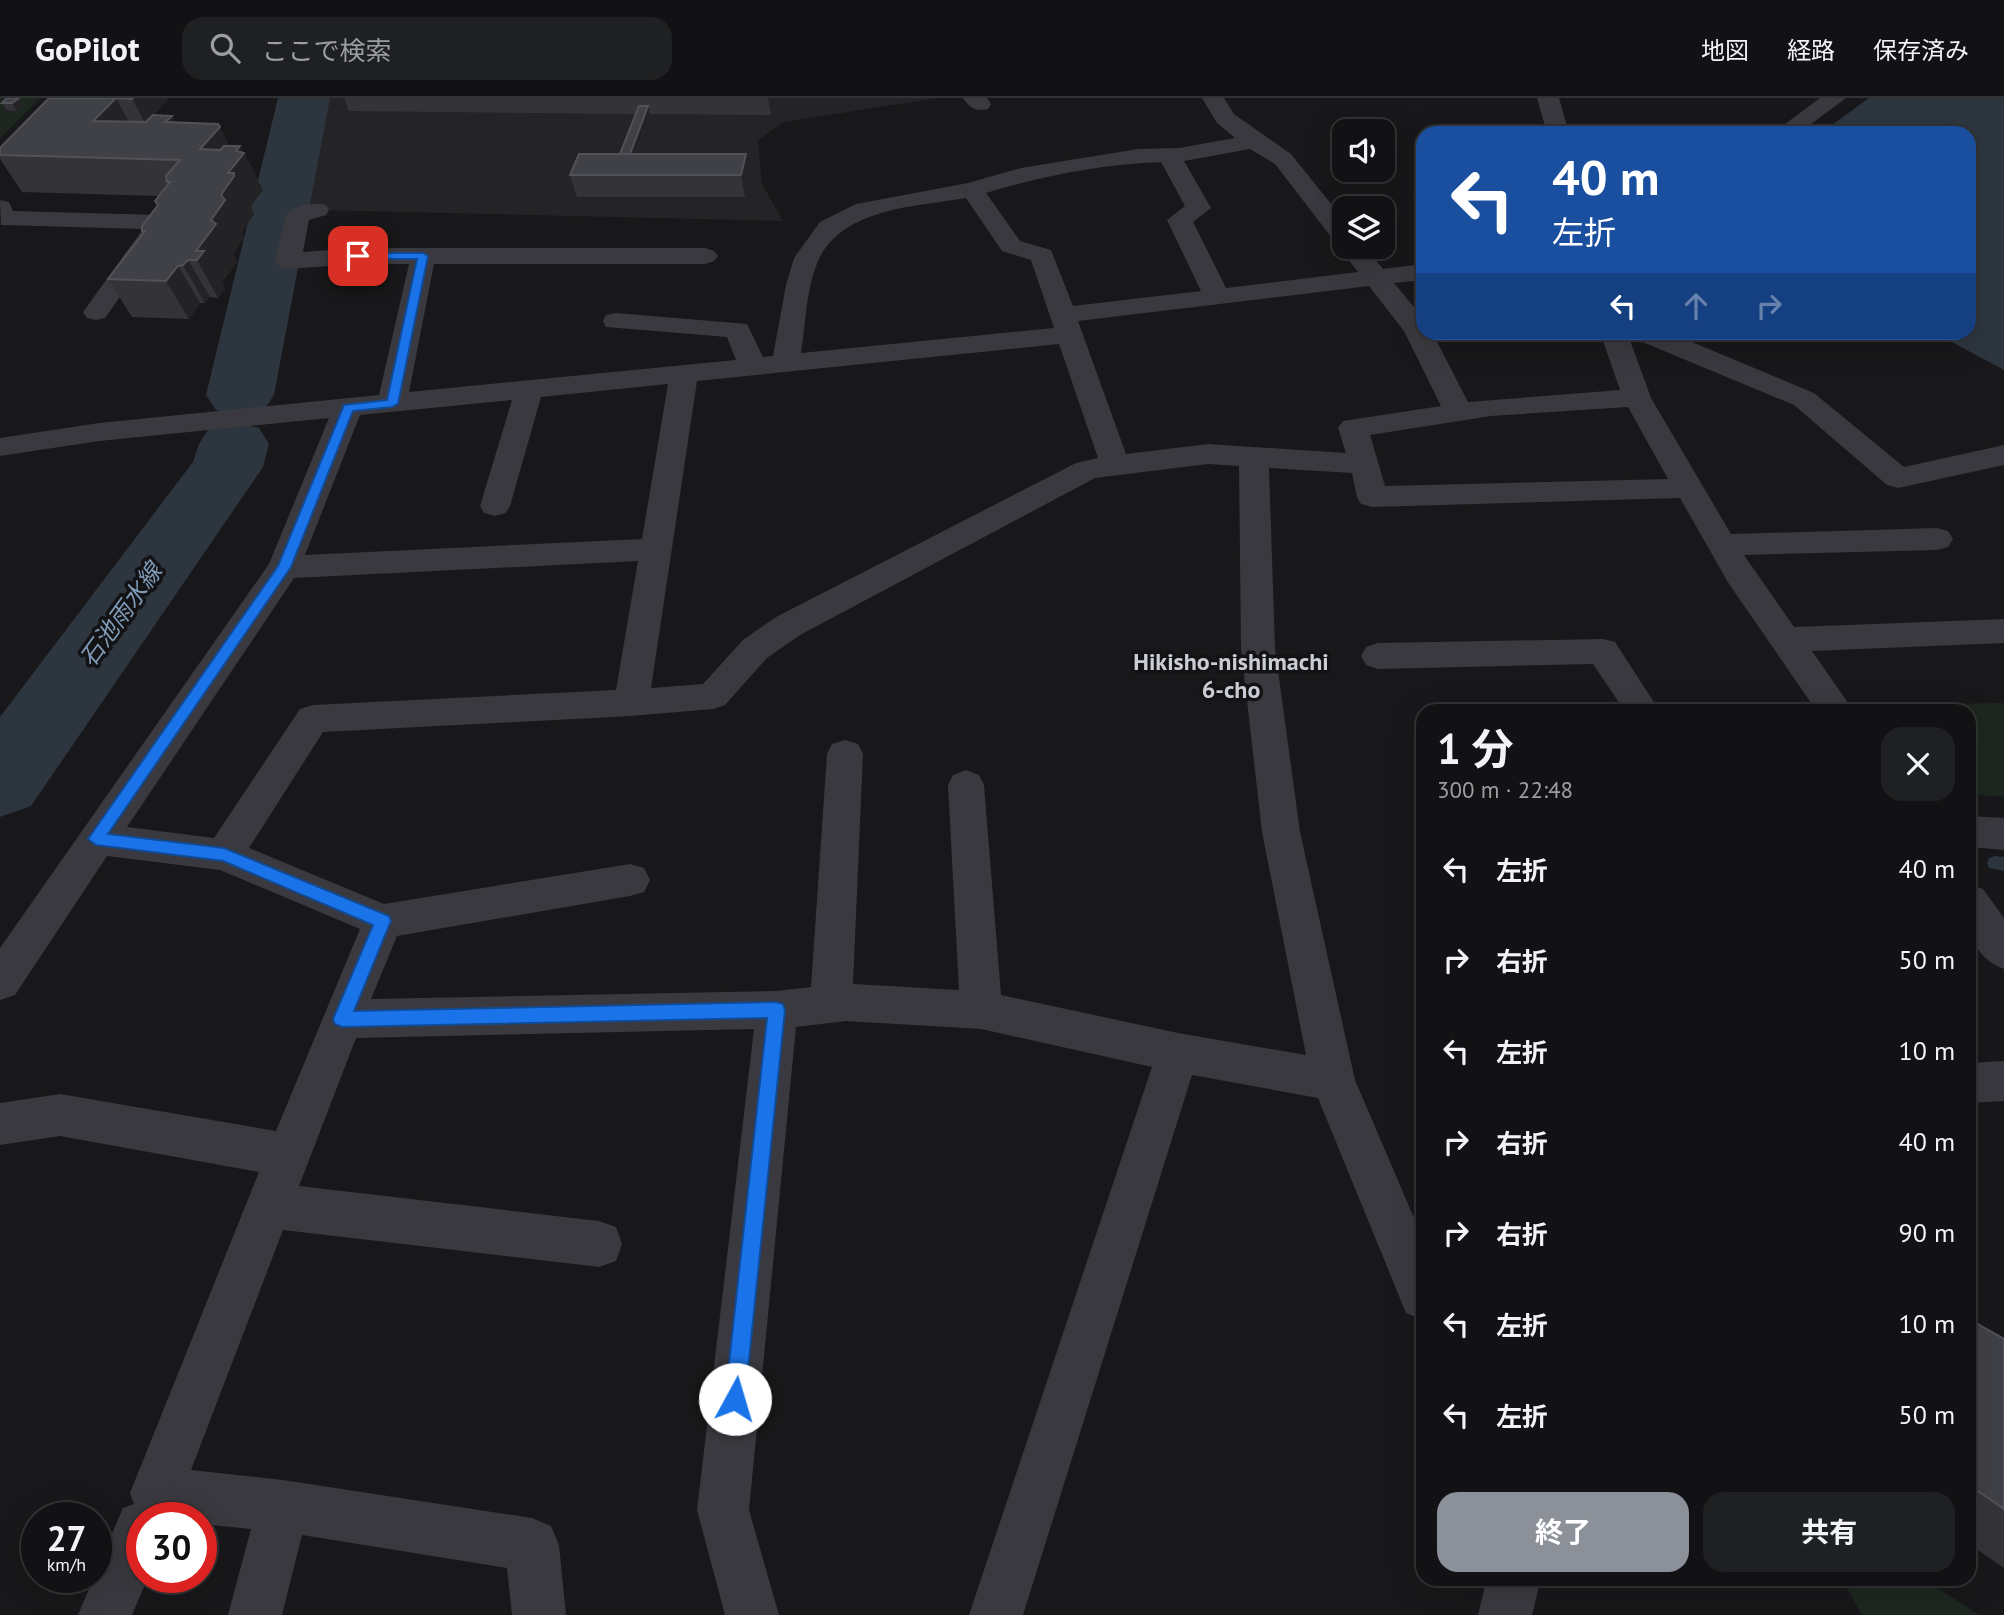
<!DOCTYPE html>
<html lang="ja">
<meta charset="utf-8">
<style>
:root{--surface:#121214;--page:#1f2022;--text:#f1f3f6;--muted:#9c9ea0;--line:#313234;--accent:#8c9099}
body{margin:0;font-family:"PT Sans","Noto Sans JP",sans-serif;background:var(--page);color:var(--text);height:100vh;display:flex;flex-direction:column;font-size:26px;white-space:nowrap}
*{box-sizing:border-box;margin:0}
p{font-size:23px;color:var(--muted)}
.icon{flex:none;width:38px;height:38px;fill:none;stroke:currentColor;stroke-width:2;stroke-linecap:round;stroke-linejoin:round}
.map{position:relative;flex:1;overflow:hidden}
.sheet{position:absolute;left:1416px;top:606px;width:560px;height:882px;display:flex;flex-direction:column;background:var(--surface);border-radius:21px;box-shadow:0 7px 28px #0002,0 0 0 2px var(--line)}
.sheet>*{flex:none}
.top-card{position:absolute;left:1416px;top:28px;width:560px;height:214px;border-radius:21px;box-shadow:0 7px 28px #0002,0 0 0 2px var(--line);background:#1a4fa0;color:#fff;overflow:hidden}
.tools{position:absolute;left:1332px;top:21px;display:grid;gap:14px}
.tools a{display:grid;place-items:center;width:63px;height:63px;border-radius:14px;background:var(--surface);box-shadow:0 7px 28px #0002,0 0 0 2px var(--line);font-size:35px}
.speed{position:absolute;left:21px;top:1404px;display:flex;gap:14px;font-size:35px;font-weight:700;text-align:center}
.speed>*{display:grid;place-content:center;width:91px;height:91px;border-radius:50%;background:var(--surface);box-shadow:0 7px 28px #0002,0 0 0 2px var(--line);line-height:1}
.speed small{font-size:18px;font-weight:400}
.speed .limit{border:10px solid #d22;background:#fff;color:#111}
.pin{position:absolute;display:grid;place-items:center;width:60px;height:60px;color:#fff;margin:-30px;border-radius:14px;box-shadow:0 4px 10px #0006}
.me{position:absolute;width:77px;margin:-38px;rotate:6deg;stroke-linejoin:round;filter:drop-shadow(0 0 5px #0008)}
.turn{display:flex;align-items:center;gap:24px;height:147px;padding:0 21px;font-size:32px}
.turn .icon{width:91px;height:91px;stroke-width:2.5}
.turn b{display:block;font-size:49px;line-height:60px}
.lanes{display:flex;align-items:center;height:66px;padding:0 21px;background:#0003;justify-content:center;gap:35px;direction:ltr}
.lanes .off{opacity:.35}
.round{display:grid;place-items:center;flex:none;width:74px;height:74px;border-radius:21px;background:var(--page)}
.overview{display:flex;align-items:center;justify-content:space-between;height:119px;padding:0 21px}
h1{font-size:42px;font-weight:700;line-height:52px}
.action{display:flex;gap:14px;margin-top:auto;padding:14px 21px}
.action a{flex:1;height:80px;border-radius:21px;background:var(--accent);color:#fff;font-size:28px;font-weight:700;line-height:80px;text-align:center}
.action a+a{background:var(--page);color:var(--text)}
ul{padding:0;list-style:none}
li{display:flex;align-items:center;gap:21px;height:91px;padding:0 21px}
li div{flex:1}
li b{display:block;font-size:26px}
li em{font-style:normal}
header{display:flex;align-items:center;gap:42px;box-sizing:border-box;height:98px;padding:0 35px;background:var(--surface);border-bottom:2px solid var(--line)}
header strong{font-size:33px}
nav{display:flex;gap:38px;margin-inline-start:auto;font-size:24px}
.search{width:490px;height:63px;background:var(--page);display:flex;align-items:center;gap:18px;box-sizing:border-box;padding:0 24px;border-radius:21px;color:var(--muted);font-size:26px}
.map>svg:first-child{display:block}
.built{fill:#242427}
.green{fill:#1d261f}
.water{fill:#2d363f}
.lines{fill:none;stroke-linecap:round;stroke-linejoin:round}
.stream{fill:#2d363f;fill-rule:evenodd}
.river{fill:#2d363f;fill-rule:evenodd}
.minor{fill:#39393f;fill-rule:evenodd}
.wall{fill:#343438}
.shaded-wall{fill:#232326}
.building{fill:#404146;stroke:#515258;stroke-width:2}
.route{fill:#1a73e8;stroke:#114b97;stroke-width:2}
.labels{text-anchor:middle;stroke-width:7;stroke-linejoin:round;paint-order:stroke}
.water-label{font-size:24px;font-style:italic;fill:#7f9ab7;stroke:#131315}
.neighbourhood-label{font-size:24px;font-weight:bold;fill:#cbcdd6;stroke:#131315}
</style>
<header>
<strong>GoPilot</strong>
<div class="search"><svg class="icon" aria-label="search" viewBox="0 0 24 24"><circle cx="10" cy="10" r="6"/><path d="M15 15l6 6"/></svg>ここで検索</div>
<nav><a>地図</a><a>経路</a><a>保存済み</a></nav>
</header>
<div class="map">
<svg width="2004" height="1517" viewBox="0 0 2004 1517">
<rect width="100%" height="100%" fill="#18181a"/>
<path class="built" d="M 320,0 L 937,0 L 784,24 L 758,42 L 762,86 L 783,123 L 317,112 L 301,107 Z"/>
<path class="green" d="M 0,0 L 41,0 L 0,40 Z
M 2004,605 L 2004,699 L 1969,696 L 1969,612 L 1868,612 L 1865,607 Z
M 1842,1481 L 1924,1481 L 1979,1517 L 1862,1517 Z"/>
<path class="water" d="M 1869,0 L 2004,0 L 2004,272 L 1935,235 L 1969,234 L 1969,35 L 1821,35 Z"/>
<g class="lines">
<path class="stream" d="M 1995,758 L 2004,759 L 2004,773 L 1989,770 L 1987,765 L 1989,760 Z"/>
<path class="river" d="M 278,0 L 330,0 L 274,297 L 264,312 L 240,318 L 216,312 L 206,297 Z
M 234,324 L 259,330 L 269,346 L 263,369 L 31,708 L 0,719 L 0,619 L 193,364 L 199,346 L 209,330 Z"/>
<path class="minor" d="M 963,0 L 987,0 L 991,6 L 988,11 C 976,14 970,10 963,0 Z
M 1202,0 L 1224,0 L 1234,16 L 1291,56 L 1344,122 L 1344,149 L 1365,149 L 1383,171 L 1423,166 L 1423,182 L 1394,185 L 1423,220 L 1423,234 L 1432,234 L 1468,304 L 1620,292 L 1600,234 L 1627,234 L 1651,300 L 1731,436 L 1937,430 L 1948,433 L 1953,441 L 1948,449 L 1937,452 L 1744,457 L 1794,529 L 2004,521 L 2004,545 L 1812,553 L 1853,612 L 1816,612 L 1729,486 L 1680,400 L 1372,409 L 1361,406 L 1357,399 L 1352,375 L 1269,370 L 1275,550 L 1300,734 L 1355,982 L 1423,1141 L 1423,1222 L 1406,1215 L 1318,1000 L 1192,977 L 1023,1517 L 969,1517 L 1152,969 L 981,931 L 846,923 L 796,929 L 749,1412 L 779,1517 L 725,1517 L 697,1412 L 754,931 L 356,940 L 299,1088 L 599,1123 L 616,1129 L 622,1146 L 616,1163 L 599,1169 L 283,1132 L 191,1372 L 283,1382 L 532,1420 L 551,1428 L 559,1447 L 566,1517 L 512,1517 L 507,1470 L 302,1437 L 282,1517 L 228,1517 L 251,1431 L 201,1426 L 201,1419 L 142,1419 L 142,1479 L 148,1479 L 132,1517 L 78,1517 L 94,1479 L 96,1479 L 96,1473 L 123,1410 L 134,1406 L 130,1395 L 259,1074 L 60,1038 L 0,1047 L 0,1005 L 60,996 L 276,1033 L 360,831 L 220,772 L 107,758 L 15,897 L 0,902 L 0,850 L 269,466 L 329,320 L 99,343 L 0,358 L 0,340 L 99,325 L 379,297 L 409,166 L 358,166 L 288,171 L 279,168 L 275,163 L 286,118 C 293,107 314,104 326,107 L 329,112 L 326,117 L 309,122 L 303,154 L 358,150 L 705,150 L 714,153 L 718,158 L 714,163 L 705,166 L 434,166 L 409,294 L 736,262 L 727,239 L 606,229 L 603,223 L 606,217 L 616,215 L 747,226 L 763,259 L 773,258 L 786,187 L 794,160 L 820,124 L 856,106 L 968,85 L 1021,70 L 1138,51 L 1179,50 L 1235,40 L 1217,25 ZM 1250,51 L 1275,66 L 1335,144 L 1341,146 L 1339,149 L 1358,174 L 1226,190 L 1193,124 L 1211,110 L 1184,63 ZM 1161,64 L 1185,108 L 1167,122 L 1201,193 L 1073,208 L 1051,152 L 1020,143 L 986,95 C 1042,78 1103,66 1161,64 ZM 966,100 L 1002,153 L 1031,162 L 1054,230 L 801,255 C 806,225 806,187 820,159 C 847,109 916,109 966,100 ZM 1369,188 L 1404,233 L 1441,308 L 1343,323 L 1338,330 L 1346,355 L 1208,346 L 1126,356 L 1078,223 ZM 1059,246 L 1098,360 L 1076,365 L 776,519 L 743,542 L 703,586 L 651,590 L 697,283 ZM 668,286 L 642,441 L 305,457 L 360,317 L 512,302 L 480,408 L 484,415 L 495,418 L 506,415 L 510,408 L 541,299 ZM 1628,309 L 1668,381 L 1385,388 L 1370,337 L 1491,318 ZM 1208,366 L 1239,368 L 1241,550 L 1262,734 L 1306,957 L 1178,935 L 1001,897 L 984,687 L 979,677 L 966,672 L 953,677 L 948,687 L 959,892 L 853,886 L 863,656 L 858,646 L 845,642 L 832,646 L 827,656 L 811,889 L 777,893 L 371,901 L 397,838 L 630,798 L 644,794 L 650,782 L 644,770 L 630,766 L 384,806 L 249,750 L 323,634 L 631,618 L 713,611 L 725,607 L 767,560 L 800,537 L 1095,380 ZM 638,463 L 616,592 L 313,607 L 300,611 L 214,740 L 127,729 L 294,480 Z
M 1537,0 L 1559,0 L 1569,35 L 1547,35 Z
M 1820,0 L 1846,0 L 1799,35 L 1773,35 Z
M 0,102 L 9,104 L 13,113 L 161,117 L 170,119 L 173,124 L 105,220 L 96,222 L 87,220 L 83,214 L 143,131 L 1,127 Z
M 1630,234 L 1668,234 L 1814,295 L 1904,369 L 2004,347 L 2004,367 L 1898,390 L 1887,387 L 1794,307 L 1633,240 Z
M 1603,541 L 1615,544 L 1659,612 L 1624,612 L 1593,566 L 1378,571 L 1366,567 L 1361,558 L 1366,549 L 1378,545 Z
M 1969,718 L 2004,720 L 2004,752 L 1969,749 Z
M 1969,786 L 1983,791 L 2004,820 L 2004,871 C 1966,857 1967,820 1969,786 Z
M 2004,963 L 2004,1003 L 1969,1005 L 1969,965 Z
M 1487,1480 L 1541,1480 L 1532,1517 L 1478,1517 Z"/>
</g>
<path class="wall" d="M 19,0 L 23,8 L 17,13 L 7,12 L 2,5 Z
M 49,0 L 169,0 L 154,17 L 175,25 L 218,26 L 229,48 L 244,55 L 263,92 L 251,108 L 254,116 L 242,134 L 244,139 L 233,157 L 237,164 L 222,184 L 225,191 L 218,200 L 210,199 L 205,205 L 200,205 L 189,221 L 132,219 L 108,181 L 144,135 L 142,133 L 157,108 L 159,98 L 22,94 L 0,61 L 0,50 Z
M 344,0 L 775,0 L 771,17 L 650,16 L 635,56 L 746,56 L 750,78 L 745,99 L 577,99 L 570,77 L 620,56 L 636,16 L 349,13 Z
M 1969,1221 L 2004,1241 L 2004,1470 L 1969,1446 Z"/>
<path class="shaded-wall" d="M 19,0 L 23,8 L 17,13 L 12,5 Z
M 116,0 L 136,37 L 93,23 Z
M 128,0 L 169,0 L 153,18 L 152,37 L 132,1 Z
M 768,0 L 775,0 L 771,17 Z
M 648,8 L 650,16 L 626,78 L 624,70 Z
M 172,18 L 191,54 L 165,24 Z
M 220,29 L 237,64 L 236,53 L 240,48 L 263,92 L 251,108 L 254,116 L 242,134 L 244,139 L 233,157 L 237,164 L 222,184 L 225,191 L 218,200 L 197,162 L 196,153 L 211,122 L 200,51 Z
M 746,56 L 750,78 L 745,99 L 741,77 Z
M 188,162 L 210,199 L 205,205 L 183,167 Z
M 178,168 L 200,205 L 189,221 L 166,183 Z"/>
<path class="building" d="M 7,0 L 19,0 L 12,5 L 2,5 Z
M 49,0 L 133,0 L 132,1 L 116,0 L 93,23 L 146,24 L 153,17 L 172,18 L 165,24 L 218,26 L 220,29 L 200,51 L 220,52 L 224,48 L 240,48 L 236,53 L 244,55 L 228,75 L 234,75 L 234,78 L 221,97 L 225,102 L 211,122 L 216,126 L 196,153 L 204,153 L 197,162 L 188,162 L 183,167 L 178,168 L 166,183 L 108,181 L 145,133 L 142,133 L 142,128 L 158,107 L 155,103 L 170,84 L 167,84 L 166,78 L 180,62 L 0,57 L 0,50 Z
M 639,8 L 648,8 L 630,56 L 620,56 Z
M 579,56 L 746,56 L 741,77 L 570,77 Z
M 1969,1221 L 2004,1241 L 2004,1411 L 1969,1387 Z"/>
<path class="route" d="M 354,155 L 423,155 L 428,158 L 398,306 L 392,309 L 353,313 L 291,469 L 108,736 L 224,750 L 389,818 L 391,823 L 354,913 L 776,904 L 783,906 L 785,912 L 745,1301 L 742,1308 L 735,1311 L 728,1308 L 725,1301 L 767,920 L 342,929 L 335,926 L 333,921 L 373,827 L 223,763 L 96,747 L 88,741 L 278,468 L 344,307 L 387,302 L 417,161 L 358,161 L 353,158 Z"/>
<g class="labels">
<g class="water-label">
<text transform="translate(121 517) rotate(-54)" y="8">石池雨水線</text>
</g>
<g class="neighbourhood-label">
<text x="1231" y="572">Hikisho-nishimachi<tspan x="1231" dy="28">6-cho</tspan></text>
</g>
</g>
</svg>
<div class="tools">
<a><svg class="icon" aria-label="sound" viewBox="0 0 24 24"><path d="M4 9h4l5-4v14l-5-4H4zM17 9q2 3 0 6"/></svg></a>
<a><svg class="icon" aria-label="layers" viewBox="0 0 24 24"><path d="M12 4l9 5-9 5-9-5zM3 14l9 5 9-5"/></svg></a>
</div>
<div class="speed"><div>27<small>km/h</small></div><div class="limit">30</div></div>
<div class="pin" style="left:358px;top:158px;background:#d93025"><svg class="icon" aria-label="arrive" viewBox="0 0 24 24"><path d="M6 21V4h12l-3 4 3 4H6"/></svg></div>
<svg class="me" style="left:735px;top:1301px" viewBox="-20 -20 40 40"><circle r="19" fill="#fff"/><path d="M0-13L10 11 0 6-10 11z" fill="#1a73e8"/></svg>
<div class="top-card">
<div class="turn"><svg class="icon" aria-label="left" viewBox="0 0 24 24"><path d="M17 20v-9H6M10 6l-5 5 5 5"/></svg><div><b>40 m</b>左折</div></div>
<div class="lanes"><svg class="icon" aria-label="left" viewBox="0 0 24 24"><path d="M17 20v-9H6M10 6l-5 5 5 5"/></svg><svg class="icon off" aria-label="ahead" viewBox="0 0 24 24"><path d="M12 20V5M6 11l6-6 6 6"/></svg><svg class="icon off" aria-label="right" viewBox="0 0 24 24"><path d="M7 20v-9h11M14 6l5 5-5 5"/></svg></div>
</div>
<section class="sheet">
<div class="overview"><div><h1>1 分</h1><p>300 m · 22:48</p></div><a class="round"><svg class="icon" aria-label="close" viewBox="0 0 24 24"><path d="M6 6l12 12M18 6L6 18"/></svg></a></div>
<ul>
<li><svg class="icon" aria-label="left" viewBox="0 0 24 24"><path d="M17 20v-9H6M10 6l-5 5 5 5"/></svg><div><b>左折</b></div><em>40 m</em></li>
<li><svg class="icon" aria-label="right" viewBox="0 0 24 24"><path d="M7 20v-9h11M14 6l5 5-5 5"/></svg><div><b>右折</b></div><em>50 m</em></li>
<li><svg class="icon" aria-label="left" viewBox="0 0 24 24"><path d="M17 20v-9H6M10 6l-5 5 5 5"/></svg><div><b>左折</b></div><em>10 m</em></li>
<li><svg class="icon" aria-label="right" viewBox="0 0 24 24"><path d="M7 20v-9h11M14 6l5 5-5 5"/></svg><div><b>右折</b></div><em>40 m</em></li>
<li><svg class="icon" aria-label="right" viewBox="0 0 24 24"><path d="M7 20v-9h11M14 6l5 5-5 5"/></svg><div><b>右折</b></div><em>90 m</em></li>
<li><svg class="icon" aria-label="left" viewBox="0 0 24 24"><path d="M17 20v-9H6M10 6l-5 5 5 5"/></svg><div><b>左折</b></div><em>10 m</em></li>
<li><svg class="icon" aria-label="left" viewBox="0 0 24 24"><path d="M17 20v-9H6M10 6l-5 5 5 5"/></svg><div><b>左折</b></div><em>50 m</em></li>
</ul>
<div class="action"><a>終了</a><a>共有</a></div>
</section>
</div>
